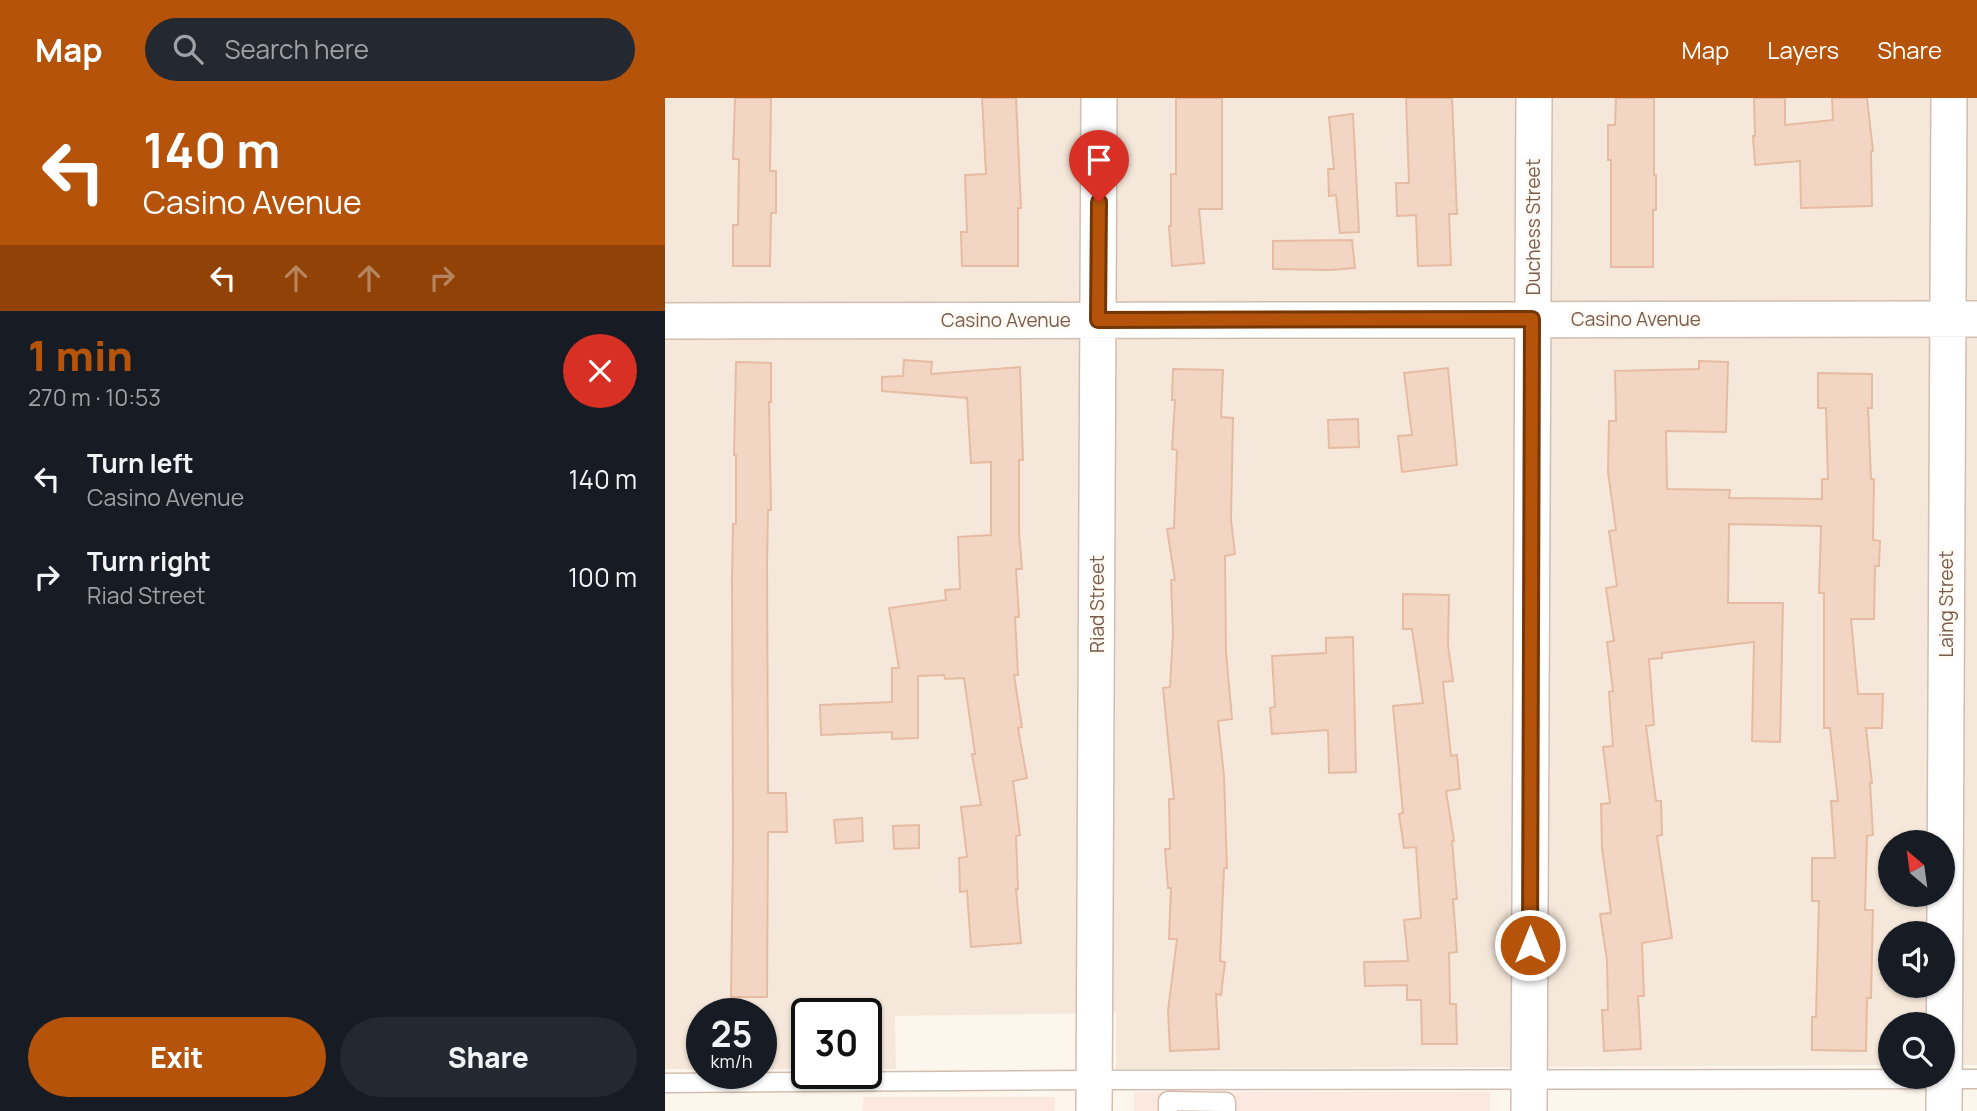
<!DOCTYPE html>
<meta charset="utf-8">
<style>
:root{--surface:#171b24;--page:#242831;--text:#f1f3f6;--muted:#9ea1a6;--accent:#b45309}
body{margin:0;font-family:Manrope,sans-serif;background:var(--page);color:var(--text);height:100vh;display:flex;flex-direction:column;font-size:26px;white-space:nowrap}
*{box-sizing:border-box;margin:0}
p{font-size:23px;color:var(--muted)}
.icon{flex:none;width:38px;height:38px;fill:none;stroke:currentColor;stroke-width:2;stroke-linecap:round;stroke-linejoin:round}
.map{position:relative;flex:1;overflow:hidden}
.panel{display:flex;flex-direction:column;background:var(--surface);width:665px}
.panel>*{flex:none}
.top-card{background:#b45309;color:#fff;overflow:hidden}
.needle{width:46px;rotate:331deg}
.fabs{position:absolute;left:1213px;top:732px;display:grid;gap:14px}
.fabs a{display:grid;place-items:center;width:77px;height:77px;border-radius:50%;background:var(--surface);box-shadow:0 2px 5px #0004;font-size:35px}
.speed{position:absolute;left:21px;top:900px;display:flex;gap:14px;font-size:35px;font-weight:700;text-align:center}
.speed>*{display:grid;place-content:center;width:91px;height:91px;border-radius:50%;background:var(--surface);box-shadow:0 2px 5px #0004;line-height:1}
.speed small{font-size:18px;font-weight:400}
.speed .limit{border:4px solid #111;border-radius:10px;background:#fff;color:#111}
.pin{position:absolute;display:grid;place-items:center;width:60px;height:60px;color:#fff;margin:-72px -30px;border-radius:50% 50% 50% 0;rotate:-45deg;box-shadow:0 0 7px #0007}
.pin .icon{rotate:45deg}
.me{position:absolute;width:77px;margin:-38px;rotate:0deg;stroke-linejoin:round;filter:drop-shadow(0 0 5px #0008)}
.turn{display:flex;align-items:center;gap:24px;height:147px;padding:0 28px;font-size:32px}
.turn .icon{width:91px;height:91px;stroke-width:2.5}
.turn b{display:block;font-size:49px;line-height:60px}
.lanes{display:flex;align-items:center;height:66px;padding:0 28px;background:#0003;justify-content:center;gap:35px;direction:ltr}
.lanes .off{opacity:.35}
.round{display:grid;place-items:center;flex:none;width:74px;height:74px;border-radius:37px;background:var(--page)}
.summary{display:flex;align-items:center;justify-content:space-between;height:119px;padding:0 28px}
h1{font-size:42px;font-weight:800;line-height:52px;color:var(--accent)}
.cta{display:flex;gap:14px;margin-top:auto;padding:14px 28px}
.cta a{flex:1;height:80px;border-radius:42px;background:var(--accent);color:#fff;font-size:28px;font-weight:800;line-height:80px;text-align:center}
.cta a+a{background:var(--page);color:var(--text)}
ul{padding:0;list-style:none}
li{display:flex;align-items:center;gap:21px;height:98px;padding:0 28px}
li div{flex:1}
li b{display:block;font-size:26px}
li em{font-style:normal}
header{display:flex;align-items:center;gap:42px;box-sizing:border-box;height:98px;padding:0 35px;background:var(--accent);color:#fff}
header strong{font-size:33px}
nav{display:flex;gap:38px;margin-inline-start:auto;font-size:24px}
.search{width:490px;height:63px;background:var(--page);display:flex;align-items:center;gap:18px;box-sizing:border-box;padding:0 24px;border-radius:38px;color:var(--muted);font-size:26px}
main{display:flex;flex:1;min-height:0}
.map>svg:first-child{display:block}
.residential{fill:#f5e8da;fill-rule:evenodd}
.commercial{fill:#fde8e0}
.building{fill:#f3d5c3;stroke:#e6bba3;stroke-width:2}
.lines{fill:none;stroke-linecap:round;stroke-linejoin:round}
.service-casing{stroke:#d1beb0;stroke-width:21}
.minor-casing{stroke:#d1beb0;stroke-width:38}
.service{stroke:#fff;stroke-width:18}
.minor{stroke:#fff;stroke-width:35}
.route-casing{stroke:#753606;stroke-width:18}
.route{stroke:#b45309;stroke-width:12}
.labels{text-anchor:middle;stroke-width:5;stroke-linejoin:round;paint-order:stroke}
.street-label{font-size:19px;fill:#7a5c4d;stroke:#fffaf3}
</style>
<header>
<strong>Map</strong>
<div class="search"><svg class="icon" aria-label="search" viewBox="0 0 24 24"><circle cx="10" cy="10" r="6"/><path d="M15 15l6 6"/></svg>Search here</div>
<nav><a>Map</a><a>Layers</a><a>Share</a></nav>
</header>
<main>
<section class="panel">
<div class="top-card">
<div class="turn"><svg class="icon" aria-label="left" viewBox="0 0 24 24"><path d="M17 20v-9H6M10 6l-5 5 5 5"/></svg><div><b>140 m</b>Casino Avenue</div></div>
<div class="lanes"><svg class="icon" aria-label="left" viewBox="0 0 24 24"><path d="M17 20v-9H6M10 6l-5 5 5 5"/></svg><svg class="icon off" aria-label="ahead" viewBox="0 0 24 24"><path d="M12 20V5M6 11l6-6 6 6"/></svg><svg class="icon off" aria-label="ahead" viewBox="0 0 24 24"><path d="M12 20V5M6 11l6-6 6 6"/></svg><svg class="icon off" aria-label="right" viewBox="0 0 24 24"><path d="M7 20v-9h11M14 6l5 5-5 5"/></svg></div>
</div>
<div class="summary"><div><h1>1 min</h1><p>270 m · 10:53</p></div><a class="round" style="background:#d93025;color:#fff"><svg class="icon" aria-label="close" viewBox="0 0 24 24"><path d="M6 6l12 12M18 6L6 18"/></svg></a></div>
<ul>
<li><svg class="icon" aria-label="left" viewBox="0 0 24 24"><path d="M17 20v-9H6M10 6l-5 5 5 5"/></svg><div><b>Turn left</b><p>Casino Avenue</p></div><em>140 m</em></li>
<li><svg class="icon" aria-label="right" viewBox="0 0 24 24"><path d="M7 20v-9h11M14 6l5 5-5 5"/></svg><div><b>Turn right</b><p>Riad Street</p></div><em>100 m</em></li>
</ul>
<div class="cta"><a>Exit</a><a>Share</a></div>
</section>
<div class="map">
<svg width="1312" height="1013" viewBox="0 0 1312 1013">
<rect width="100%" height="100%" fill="#fdf6ec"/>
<path class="residential" d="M 0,0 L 1312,0 L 1312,967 L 1278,967 L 1278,926 L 1225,926 L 1225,967 L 451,971 L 451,915 L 230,918 L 231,971 L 201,971 L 201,915 L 142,915 L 142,971 L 96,971 L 96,915 L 37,915 L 37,971 L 0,971 ZM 1225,744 L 1278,744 L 1278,796 L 1225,796 ZM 1225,835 L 1278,835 L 1278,887 L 1225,887 Z"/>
<path class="commercial" d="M 469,994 L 825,994 L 825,1013 L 469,1013 Z
M 198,999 L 390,999 L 390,1013 L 198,1013 Z"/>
<path class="building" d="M 70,0 L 106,0 L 105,73 L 111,73 L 111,115 L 106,115 L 105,168 L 68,168 L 68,127 L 73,127 L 74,61 L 68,61 Z
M 317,0 L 351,0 L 356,110 L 353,110 L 353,168 L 297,168 L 296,134 L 302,134 L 300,77 L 321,76 Z
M 511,0 L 557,0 L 557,111 L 534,111 L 539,165 L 507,168 L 504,128 L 506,128 L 506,76 L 511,76 Z
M 741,0 L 787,0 L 792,116 L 784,116 L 786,167 L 753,168 L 751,117 L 732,118 L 731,85 L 744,85 Z
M 951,0 L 989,0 L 989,77 L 991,77 L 991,112 L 988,112 L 988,169 L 946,169 L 946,62 L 943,62 L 943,27 L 950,27 Z
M 1089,0 L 1120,0 L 1120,27 L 1168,22 L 1167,0 L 1202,0 L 1208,53 L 1206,53 L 1207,108 L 1136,110 L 1135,63 L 1090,67 L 1088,38 L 1090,38 Z
M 688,16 L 694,134 L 675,135 L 671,97 L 664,98 L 663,71 L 669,71 L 664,19 Z
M 687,142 L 690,170 L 665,172 L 608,171 L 608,143 Z
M 239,262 L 267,264 L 266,276 L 355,269 L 358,362 L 354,362 L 354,435 L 357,471 L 351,471 L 354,519 L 350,519 L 353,577 L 349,577 L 357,629 L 353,630 L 362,680 L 348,683 L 355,737 L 351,738 L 353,791 L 351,791 L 356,845 L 306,849 L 302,793 L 295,794 L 294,760 L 302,759 L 296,709 L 316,707 L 307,656 L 310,656 L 299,580 L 280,581 L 279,577 L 253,578 L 253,640 L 227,641 L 227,634 L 156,637 L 155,607 L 227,604 L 227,570 L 234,570 L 224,510 L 281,502 L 280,492 L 295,491 L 293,439 L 326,437 L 326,364 L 306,365 L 302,300 L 217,293 L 217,279 L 238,278 Z
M 1034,263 L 1063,264 L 1061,334 L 1001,333 L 1002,391 L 1065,392 L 1064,400 L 1157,401 L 1157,381 L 1163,381 L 1161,310 L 1153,310 L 1153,275 L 1207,276 L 1207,310 L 1203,310 L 1206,381 L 1209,381 L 1208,442 L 1215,443 L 1214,468 L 1210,468 L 1209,521 L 1186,521 L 1193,596 L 1218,596 L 1217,630 L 1201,630 L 1207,685 L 1205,685 L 1208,737 L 1202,738 L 1200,812 L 1208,812 L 1206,900 L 1202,900 L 1201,953 L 1147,952 L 1147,919 L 1151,919 L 1154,803 L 1147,803 L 1147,760 L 1170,760 L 1166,703 L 1173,703 L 1165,630 L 1159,630 L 1159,495 L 1154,495 L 1156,428 L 1064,426 L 1063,505 L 1118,505 L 1115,644 L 1087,643 L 1089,544 L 997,555 L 997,560 L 984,561 L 989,627 L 981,628 L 991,703 L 996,703 L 997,737 L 992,738 L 1007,840 L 977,845 L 979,898 L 973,898 L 976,951 L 939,953 L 937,912 L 943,912 L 942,862 L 935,816 L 946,815 L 937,750 L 936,706 L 945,705 L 938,649 L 948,648 L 944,594 L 948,593 L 942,544 L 949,543 L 941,490 L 952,488 L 944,433 L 951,432 L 943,374 L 944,323 L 951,323 L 950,273 L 1034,271 Z
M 71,264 L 106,265 L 106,304 L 104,304 L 106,412 L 103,412 L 102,466 L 103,695 L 121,695 L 122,734 L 103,734 L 102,899 L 66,899 L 68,750 L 67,480 L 68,426 L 71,426 L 71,357 L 69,357 Z
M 783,270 L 792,367 L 737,374 L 733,338 L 747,337 L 739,275 Z
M 508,271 L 558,272 L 556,319 L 568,320 L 566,422 L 570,456 L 560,458 L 561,554 L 567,621 L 553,623 L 559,678 L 562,770 L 559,770 L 555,863 L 560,864 L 556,897 L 551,896 L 554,951 L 505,953 L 503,913 L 512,841 L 504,841 L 506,790 L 503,790 L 500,751 L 505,751 L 504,701 L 509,701 L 498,590 L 505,589 L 508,536 L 506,482 L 510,482 L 502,431 L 509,430 L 512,352 L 507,351 L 510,302 L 507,302 Z
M 693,321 L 694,349 L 664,350 L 663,322 Z
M 738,496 L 784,497 L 783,547 L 788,583 L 778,584 L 786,658 L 792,657 L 795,691 L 781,693 L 789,743 L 787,743 L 792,801 L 788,801 L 792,854 L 784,855 L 785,906 L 791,906 L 792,946 L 757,946 L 756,902 L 742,902 L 742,887 L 700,888 L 699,864 L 743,863 L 739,822 L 756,820 L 751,749 L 739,750 L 734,716 L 738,715 L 728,608 L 758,605 L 747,531 L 738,531 Z
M 688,539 L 691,674 L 664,675 L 663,632 L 607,636 L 605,610 L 610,609 L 607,558 L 661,555 L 661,540 Z
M 197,720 L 198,743 L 171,745 L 169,722 Z
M 254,727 L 254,750 L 229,751 L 228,728 Z"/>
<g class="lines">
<g class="service-casing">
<path id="service" d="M 0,985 L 429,982 L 1312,981
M 503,1013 L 503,1003 L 561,1004 L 561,1013"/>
</g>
<g class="minor-casing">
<path id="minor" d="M 0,223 L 1312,221
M 429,1013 L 434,0
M 864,1013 L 869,0
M 1279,1013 L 1284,0"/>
</g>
<use href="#service" class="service"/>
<use href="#minor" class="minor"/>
</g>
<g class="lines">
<g class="route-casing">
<path id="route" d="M 434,104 L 433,222 L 867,221 L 865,847"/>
</g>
<use href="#route" class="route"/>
</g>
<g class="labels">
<g class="street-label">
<text transform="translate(868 129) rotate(-90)" y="7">Duchess Street</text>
<text x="971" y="228">Casino Avenue</text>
<text x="341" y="229">Casino Avenue</text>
<text transform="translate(432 506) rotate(-90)" y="7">Riad Street</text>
<text transform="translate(1281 506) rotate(-90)" y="7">Laing Street</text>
</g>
</g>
</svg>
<div class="fabs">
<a><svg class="needle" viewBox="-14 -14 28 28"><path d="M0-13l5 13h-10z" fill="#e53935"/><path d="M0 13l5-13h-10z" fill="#9ea1a6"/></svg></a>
<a><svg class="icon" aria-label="sound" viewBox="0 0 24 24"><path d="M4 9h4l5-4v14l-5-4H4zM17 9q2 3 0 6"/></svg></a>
<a><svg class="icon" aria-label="search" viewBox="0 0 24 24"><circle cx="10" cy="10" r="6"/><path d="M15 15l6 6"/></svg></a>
</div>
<div class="speed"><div>25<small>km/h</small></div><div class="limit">30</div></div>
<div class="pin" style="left:434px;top:104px;background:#d93025"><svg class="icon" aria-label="arrive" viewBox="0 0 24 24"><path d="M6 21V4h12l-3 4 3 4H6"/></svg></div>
<svg class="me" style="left:865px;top:847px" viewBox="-20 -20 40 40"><circle r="17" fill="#b45309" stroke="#fff" stroke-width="3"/><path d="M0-11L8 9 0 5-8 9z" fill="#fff"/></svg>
</div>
</main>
